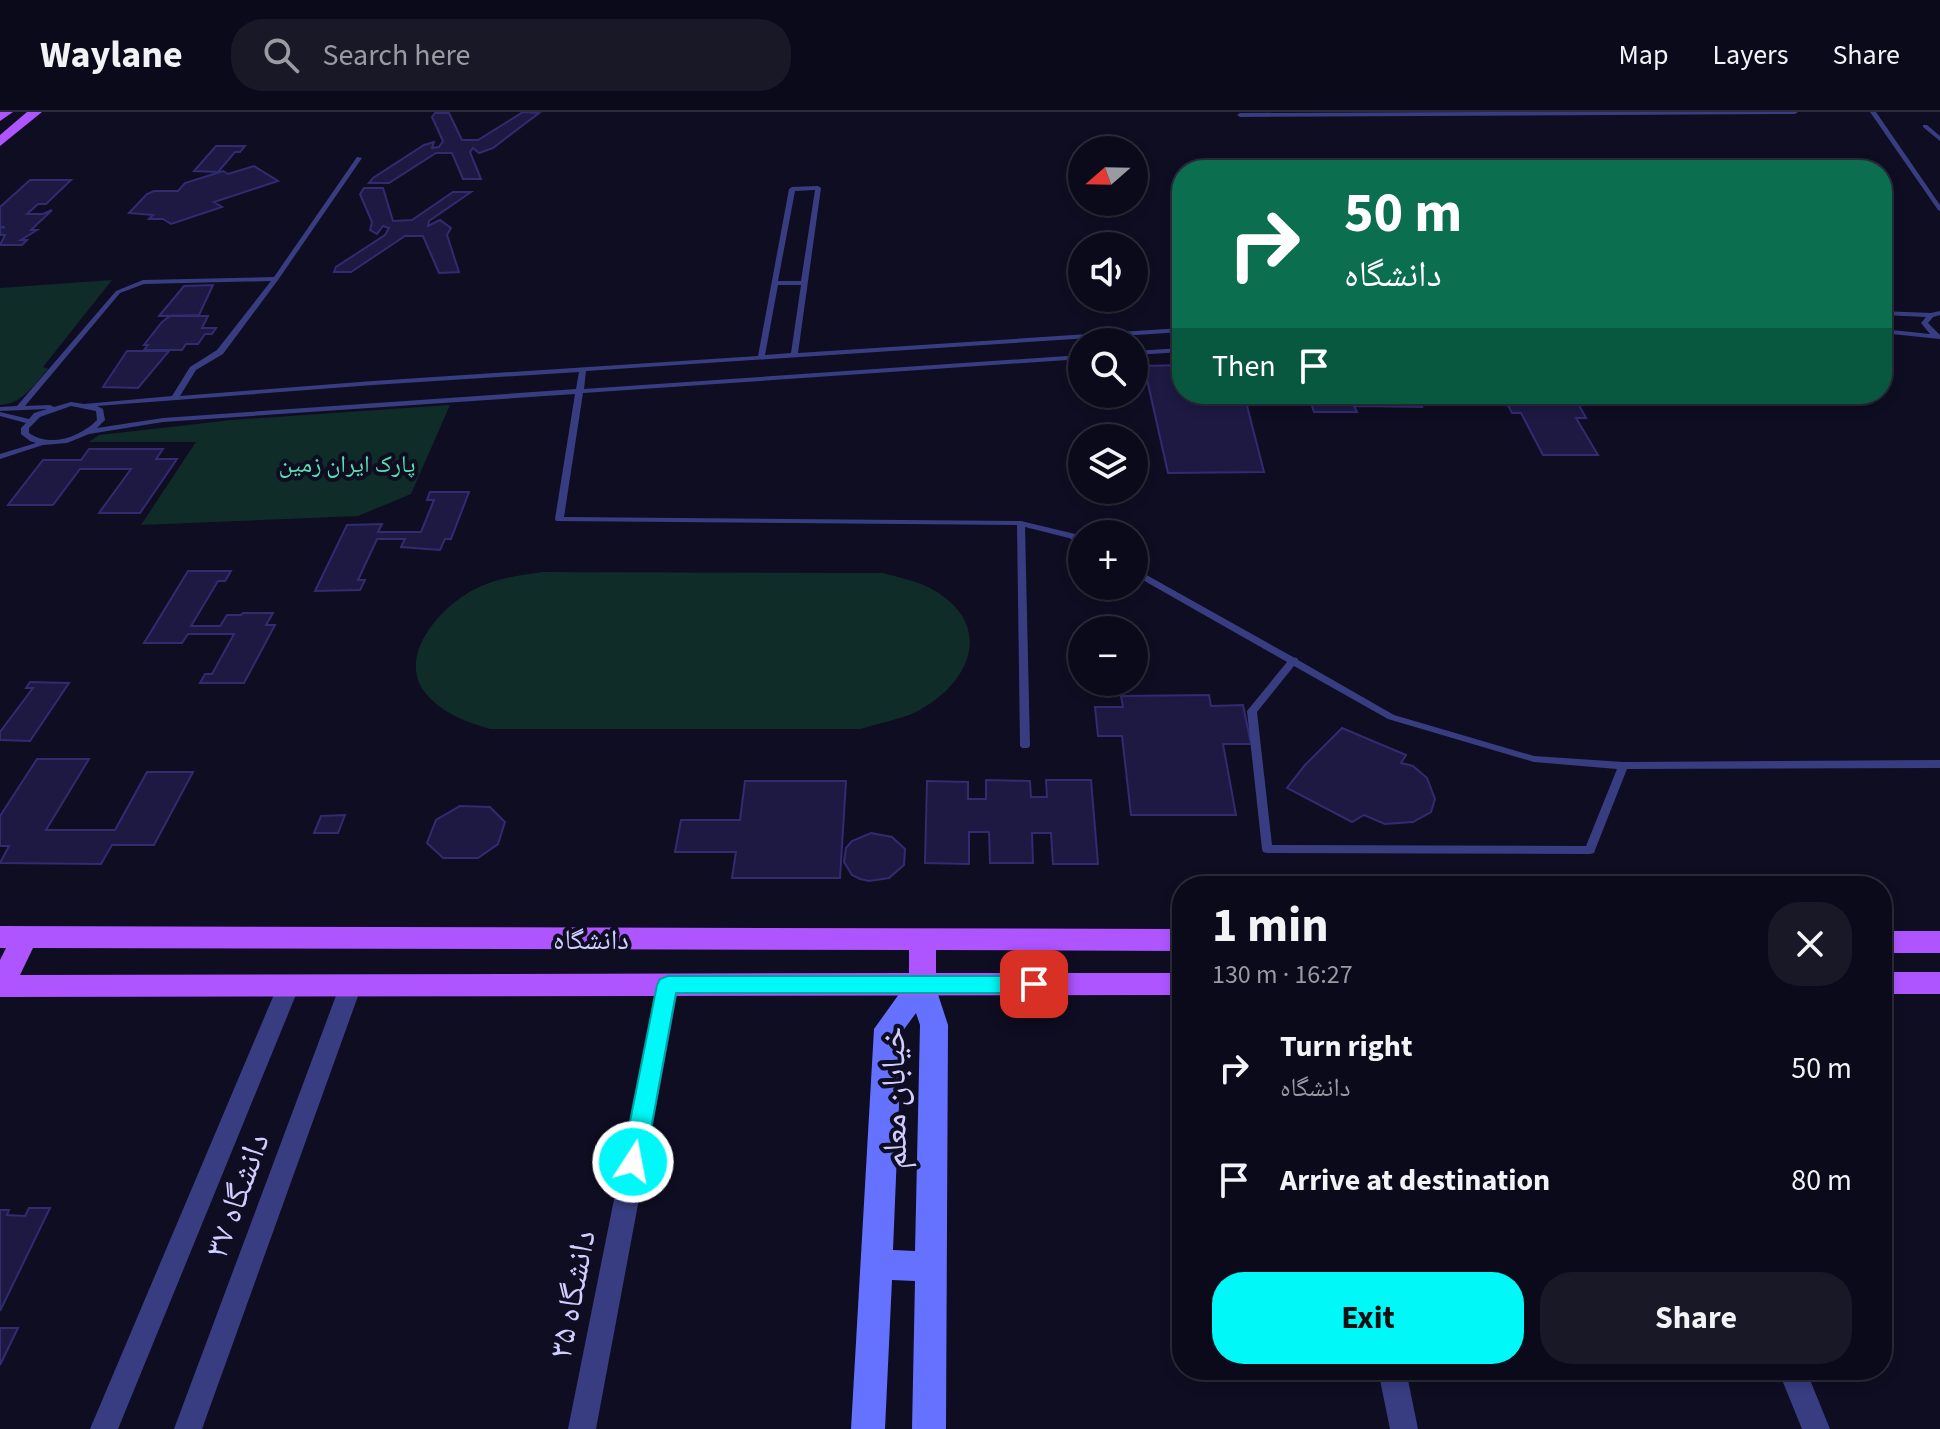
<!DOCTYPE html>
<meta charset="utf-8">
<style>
:root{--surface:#0b0a1a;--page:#191827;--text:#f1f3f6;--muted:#9a9aa2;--line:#2b2b39;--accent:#00f9f8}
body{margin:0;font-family:"Source Sans 3","Noto Naskh Arabic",sans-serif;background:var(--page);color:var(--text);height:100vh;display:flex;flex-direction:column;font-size:30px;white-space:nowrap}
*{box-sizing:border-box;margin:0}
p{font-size:26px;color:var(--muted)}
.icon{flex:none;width:44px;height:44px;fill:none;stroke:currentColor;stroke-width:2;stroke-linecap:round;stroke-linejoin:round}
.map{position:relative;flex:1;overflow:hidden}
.sheet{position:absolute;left:1172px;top:764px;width:720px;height:504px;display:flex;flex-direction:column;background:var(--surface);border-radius:32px;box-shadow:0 4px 12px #0003,0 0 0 2px var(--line)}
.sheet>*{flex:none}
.guide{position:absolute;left:1172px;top:48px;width:720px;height:244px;border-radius:32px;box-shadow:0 4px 12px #0003,0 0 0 2px var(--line);background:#0b6e4f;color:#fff;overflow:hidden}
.needle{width:52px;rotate:250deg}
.fabs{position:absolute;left:1068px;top:24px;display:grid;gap:16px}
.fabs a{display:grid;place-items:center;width:80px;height:80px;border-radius:50%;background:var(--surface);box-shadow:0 4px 12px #0003,0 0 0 2px var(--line);font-size:40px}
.pin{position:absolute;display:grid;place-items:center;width:68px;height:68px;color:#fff;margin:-34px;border-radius:16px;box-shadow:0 4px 12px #0006}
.me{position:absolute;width:88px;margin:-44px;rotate:11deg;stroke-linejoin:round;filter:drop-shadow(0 0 6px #0008)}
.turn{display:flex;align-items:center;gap:28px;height:168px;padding:0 40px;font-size:36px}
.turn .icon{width:104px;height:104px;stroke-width:2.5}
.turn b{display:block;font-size:56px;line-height:68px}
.then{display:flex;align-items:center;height:76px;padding:0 40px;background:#0003;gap:16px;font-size:30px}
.round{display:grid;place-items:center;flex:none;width:84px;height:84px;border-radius:32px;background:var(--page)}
.overview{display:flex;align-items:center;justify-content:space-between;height:136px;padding:0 40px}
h1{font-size:48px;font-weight:700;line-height:60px}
.cta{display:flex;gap:16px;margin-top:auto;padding:16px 40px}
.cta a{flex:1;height:92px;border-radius:32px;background:var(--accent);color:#111;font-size:32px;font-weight:700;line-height:92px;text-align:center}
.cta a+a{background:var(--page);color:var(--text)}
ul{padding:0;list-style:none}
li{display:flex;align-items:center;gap:24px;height:112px;padding:0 40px}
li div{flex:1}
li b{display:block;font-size:30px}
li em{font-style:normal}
header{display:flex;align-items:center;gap:48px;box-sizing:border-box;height:112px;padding:0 40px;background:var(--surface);border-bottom:2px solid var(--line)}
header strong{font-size:38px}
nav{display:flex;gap:44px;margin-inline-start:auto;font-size:28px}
.search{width:560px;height:72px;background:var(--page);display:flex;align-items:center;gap:20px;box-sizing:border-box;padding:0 28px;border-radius:32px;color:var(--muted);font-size:30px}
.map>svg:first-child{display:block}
.green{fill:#102c28}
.building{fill:#1d1943;stroke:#312b70;stroke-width:2}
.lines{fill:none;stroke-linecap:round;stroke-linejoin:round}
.lane{fill:#383d82;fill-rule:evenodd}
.street{fill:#383d82;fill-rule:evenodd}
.secondary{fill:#6572ff;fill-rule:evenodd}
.primary{fill:#ae55ff;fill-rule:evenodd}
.route{fill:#00f9f8;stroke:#00a2a1;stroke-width:2}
.labels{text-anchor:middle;stroke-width:8;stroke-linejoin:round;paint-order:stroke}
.far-park-label{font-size:24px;fill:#59e0b0;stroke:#0f0d22}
.street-label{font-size:28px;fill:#cfceff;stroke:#0f0d22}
.near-street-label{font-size:34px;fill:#cfceff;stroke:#0f0d22}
</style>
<header>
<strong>Waylane</strong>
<div class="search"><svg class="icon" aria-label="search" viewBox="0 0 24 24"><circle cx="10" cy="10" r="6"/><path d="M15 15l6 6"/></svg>Search here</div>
<nav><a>Map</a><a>Layers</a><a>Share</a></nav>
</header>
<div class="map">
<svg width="1940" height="1317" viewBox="0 0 1940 1317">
<rect width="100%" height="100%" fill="#0f0d22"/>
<path class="green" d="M 112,168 L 43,255 L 48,257 C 34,273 22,292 0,293 L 0,176 Z
M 450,293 L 411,382 L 358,404 L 141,413 L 196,330 L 89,330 L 99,323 L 232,308 Z
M 543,460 L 883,461 C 898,465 916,469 930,476 C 997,512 971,573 914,601 C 898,608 878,611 861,617 L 490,617 C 468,610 448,604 431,587 C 390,549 441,493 477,476 C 498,466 520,463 543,460 Z"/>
<path class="building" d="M 523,0 L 539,1 L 493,36 L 479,41 L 473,36 L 470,40 L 481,67 L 463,67 L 452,41 L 436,41 L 389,71 L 369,71 L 373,66 L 424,33 L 434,30 L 432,36 L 439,35 L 443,29 L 432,5 L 435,1 L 449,1 L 462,28 L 478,28 Z
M 216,34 L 245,34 L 240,40 L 235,40 L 218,60 L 194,59 Z
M 254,54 L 278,69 L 214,90 L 222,95 L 171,112 L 163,107 L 149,107 L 153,103 L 129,101 L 147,82 L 154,79 L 178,79 L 185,71 L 223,59 L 228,62 Z
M 30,68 L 71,68 L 46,92 L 38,92 L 27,102 L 43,102 L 52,98 L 31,118 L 37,118 L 21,128 L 27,128 L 22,133 L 0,133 L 5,123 L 0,123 L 0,116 L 5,115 L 0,115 L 0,95 Z
M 364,76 L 383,76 L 393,109 L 412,108 L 453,80 L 471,80 L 429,109 L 428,114 L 440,108 L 451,116 L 447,123 L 459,160 L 439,161 L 423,124 L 405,124 L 351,160 L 334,160 L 336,155 L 385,123 L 389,116 L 383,114 L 377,122 L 370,118 L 372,110 L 360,82 Z
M 213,173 L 199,203 L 159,204 L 184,174 Z
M 170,204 L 208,204 L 202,216 L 216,216 L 212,222 L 205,222 L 198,232 L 186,232 L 182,238 L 144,238 L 148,233 L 144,233 L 162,210 Z
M 127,239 L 169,239 L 138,276 L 103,275 Z
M 1182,253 L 1182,282 L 1244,282 L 1264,360 L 1168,361 L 1144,254 Z
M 1308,282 L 1430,282 L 1431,285 L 1418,284 L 1422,295 L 1354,294 L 1357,300 L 1314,300 Z
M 1502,282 L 1564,282 L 1567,286 L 1575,286 L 1586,306 L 1576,306 L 1598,343 L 1543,343 L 1521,301 L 1512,301 Z
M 89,337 L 163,337 L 156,347 L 177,347 L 140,401 L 99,401 L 131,357 L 80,357 L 53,393 L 8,393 L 43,348 L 81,348 Z
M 430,380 L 469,380 L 451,427 L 445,427 L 440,438 L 401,435 L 405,427 L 377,427 L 358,468 L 365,468 L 360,478 L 315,479 L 347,413 L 382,412 L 378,420 L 421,420 L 434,388 L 427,388 Z
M 188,459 L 231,459 L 225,469 L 218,469 L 191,514 L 220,514 L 227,503 L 241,503 L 243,501 L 273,501 L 266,513 L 275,513 L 244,571 L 200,571 L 205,562 L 212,562 L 234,522 L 188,522 L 182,531 L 144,531 Z
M 30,570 L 69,571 L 30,629 L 0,628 L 0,620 L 33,576 L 26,576 Z
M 1209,583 L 1211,594 L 1243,593 L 1251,632 L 1223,632 L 1236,703 L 1131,703 L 1122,624 L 1098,624 L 1095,595 L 1123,595 L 1121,584 Z
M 1342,616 L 1406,643 L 1401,651 L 1413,654 L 1427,666 L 1435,687 L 1431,700 L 1413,710 L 1385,712 L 1364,703 L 1352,710 L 1287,676 L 1305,653 Z
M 37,647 L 89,647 L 46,718 L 115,718 L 147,660 L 193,660 L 154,733 L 112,733 L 101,752 L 0,751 L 9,734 L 0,734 L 0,704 Z
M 986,668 L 1030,669 L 1031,685 L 1047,685 L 1046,668 L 1091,668 L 1098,752 L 1053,752 L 1051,721 L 1032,721 L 1033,751 L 990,751 L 989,720 L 969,720 L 969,752 L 925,751 L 927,669 L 968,670 L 968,687 L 986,687 Z
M 745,669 L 846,669 L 840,766 L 732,766 L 736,740 L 675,740 L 681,708 L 740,708 Z
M 460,694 L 490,695 L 505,710 L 498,732 L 478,746 L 443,746 L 427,731 L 436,708 Z
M 345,703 L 338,721 L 314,721 L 321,704 Z
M 871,721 L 892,725 L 905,737 L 904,753 L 889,766 L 869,769 L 860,767 L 852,763 L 844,750 L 846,736 L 852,729 Z
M 29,1096 L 50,1096 L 0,1199 L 0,1098 L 9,1098 L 7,1103 L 25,1104 Z
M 0,1216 L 18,1216 L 0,1253 Z"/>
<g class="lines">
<path class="lane" d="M 1487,0 L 1798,0 L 1795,2 L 1240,5 L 1237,3 L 1240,1 Z
M 1870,0 L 1876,0 L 1940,93 L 1940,99 L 1938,98 Z
M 1923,13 L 1927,13 L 1940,24 L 1940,29 L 1923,15 Z
M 357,45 L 362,46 L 278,168 L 223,242 L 196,258 L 180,284 L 373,269 L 758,244 L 789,77 L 792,75 L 818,74 L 821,76 L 798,241 L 1182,216 L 1182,220 L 586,259 L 584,277 L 1082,243 L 1082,247 L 583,281 L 564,405 L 1021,409 L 1075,422 L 1082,426 L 1082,433 L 1069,426 L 1025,415 L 1030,634 L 1028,636 L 1022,636 L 1020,634 L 1017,413 L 556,409 L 555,407 L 575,282 L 163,310 L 89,322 L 67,331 L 43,333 L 0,347 L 0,342 L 36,331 L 30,329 L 21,322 L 21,316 L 26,311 L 0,304 L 0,300 L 29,307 L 34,301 L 47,297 L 0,299 L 0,295 L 17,294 L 116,179 L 143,168 L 274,165 ZM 815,78 L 801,169 L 778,169 L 795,79 ZM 271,169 L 217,238 L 190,255 L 172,284 L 84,292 L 71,290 L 54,295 L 50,293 L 25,294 L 120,181 L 144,172 ZM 778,173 L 801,173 L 791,241 L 765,243 ZM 579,260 L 576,277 L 163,306 L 97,316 L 105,308 L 103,297 L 97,294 L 373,273 ZM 71,294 L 96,299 L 97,308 C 80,325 51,336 29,321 L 29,316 L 40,305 Z
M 1882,199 L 1931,201 L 1940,199 L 1940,203 L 1933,205 L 1928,211 L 1940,223 L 1940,227 L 1882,221 L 1882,217 L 1930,222 L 1921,211 L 1926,205 L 1882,203 Z
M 1182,236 L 1182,240 L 1134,243 L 1134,239 Z
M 1134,456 L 1293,545 L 1297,546 L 1298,548 L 1394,603 L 1534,644 L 1623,650 L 1940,648 L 1940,656 L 1627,657 L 1595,738 L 1594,741 L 1590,742 L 1267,741 L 1263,740 L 1262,737 L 1247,599 L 1287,550 L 1134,463 ZM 1294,554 L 1388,607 L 1534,650 L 1617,657 L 1586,734 L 1272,733 L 1257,600 Z"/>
<path class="street" d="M 289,864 L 297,866 L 300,873 L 118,1317 L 90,1317 L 278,873 L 281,866 Z
M 351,864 L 359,866 L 362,873 L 202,1317 L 174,1317 L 340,873 L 343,866 Z
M 668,864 L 676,866 L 679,873 L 596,1317 L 568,1317 L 657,873 L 660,866 Z
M 1378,1258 L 1406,1258 L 1418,1317 L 1390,1317 Z
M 1778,1258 L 1806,1258 L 1830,1317 L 1802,1317 Z"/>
<path class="secondary" d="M 922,861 L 932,864 L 948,913 L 946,1317 L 912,1317 L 915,1169 L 892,1168 L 885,1317 L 851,1317 L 874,917 L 912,864 ZM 916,901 L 920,913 L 915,1139 L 893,1138 L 902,920 Z"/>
<path class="primary" d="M 0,0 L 13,0 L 0,9 Z
M 27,0 L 42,0 L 0,34 L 0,23 Z
M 0,814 L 1182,817 L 1182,839 L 936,838 L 936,861 L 1182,861 L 1182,883 L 0,885 L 0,848 L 6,836 L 0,836 ZM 33,836 L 909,838 L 909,861 L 20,863 Z
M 1882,819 L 1940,819 L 1940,841 L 1882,841 Z
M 1882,860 L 1940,860 L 1940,882 L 1882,882 Z"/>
</g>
<path class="route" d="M 668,864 L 1034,864 L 1041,866 L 1044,872 L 1041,878 L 1034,881 L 676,881 L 645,1050 L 642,1058 L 633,1061 L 625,1058 L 622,1050 L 657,873 L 660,867 Z"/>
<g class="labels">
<g class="far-park-label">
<text x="347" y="360">پارک ایران زمین</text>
</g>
<g class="street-label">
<text x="591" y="837">دانشگاه</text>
</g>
<g class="near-street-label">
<text transform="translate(893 986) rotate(-91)" y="12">خیابان معلم</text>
<text transform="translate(236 1083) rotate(-70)" y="12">دانشگاه ۳۷</text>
<text transform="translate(571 1182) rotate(-79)" y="12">دانشگاه ۳۵</text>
</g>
</g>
</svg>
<div class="fabs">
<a><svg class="needle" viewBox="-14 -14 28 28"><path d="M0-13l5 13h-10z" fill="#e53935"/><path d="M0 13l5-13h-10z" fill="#9a9aa2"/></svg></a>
<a><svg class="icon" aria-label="sound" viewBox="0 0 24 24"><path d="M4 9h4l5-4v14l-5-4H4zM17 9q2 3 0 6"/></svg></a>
<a><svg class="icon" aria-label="search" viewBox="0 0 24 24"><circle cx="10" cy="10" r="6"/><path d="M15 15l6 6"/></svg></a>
<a><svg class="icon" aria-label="layers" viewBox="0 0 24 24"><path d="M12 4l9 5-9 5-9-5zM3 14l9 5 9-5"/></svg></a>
<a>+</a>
<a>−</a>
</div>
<div class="pin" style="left:1034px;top:872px;background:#d93025"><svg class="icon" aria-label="arrive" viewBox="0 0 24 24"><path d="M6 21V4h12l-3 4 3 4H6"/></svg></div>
<svg class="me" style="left:633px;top:1050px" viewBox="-20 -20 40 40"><circle r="17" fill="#00f9f8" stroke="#fff" stroke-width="3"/><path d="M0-11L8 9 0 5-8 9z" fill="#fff"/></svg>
<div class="guide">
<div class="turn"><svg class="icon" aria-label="right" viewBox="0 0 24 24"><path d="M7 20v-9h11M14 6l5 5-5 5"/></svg><div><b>50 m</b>دانشگاه</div></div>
<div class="then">Then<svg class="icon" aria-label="arrive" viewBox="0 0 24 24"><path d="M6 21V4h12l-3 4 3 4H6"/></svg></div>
</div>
<section class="sheet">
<div class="overview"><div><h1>1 min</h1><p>130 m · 16:27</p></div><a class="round"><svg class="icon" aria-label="close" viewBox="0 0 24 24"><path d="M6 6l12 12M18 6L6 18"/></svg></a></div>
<ul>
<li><svg class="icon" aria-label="right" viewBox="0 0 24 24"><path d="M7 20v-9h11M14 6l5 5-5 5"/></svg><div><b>Turn right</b><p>دانشگاه</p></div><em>50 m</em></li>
<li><svg class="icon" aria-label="arrive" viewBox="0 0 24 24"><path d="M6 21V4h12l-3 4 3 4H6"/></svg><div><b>Arrive at destination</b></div><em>80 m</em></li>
</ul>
<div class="cta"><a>Exit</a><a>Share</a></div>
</section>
</div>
